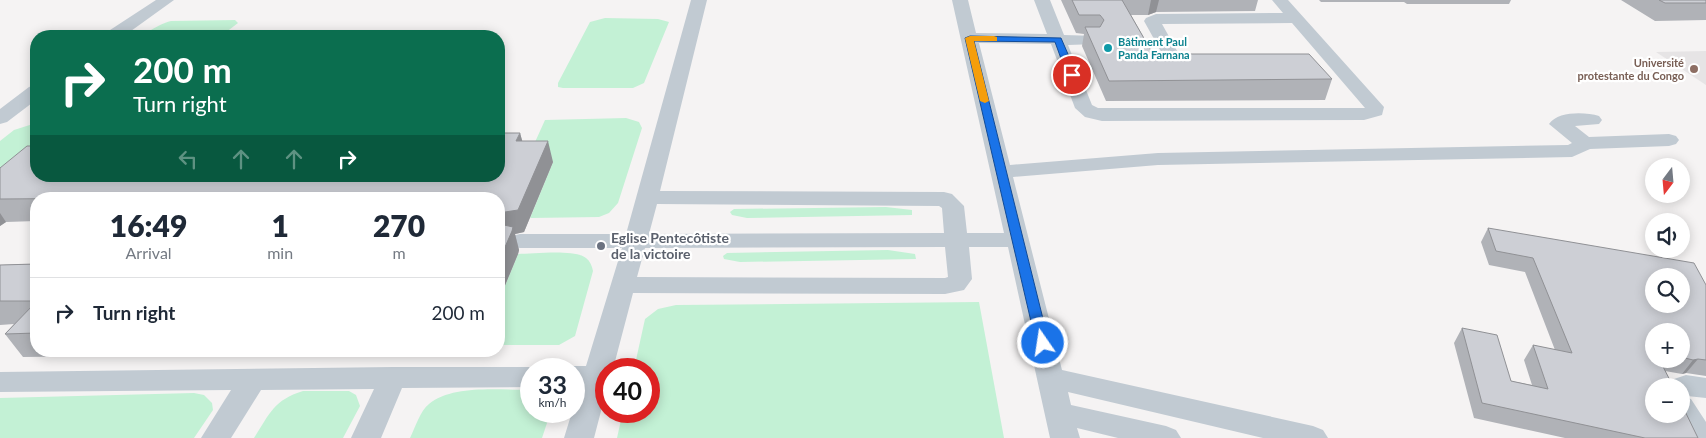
<!DOCTYPE html>
<meta charset="utf-8">
<style>
:root{--surface:#fff;--page:#f2f2f3;--text:#1f2937;--muted:#747a83;--line:#e0e1e3}
body{margin:0;font-family:Lato,sans-serif;background:var(--page);color:var(--text);height:100vh;display:flex;flex-direction:column;font-size:19px;white-space:nowrap}
*{box-sizing:border-box;margin:0}
p{font-size:16px;color:var(--muted)}
.icon{flex:none;width:28px;height:28px;fill:none;stroke:currentColor;stroke-width:2;stroke-linecap:round;stroke-linejoin:round}
.map{position:relative;flex:1;overflow:hidden}
.side{position:absolute;left:30px;top:192px;width:475px;height:165px;display:flex;flex-direction:column;background:var(--surface);border-radius:20px;box-shadow:0 2px 12px #0003}
.side>*{flex:none}
.top-card{position:absolute;left:30px;top:30px;width:475px;height:152px;border-radius:20px;box-shadow:0 2px 12px #0003;background:#0b6e4f;color:#fff;overflow:hidden}
.needle{width:32px;rotate:196deg}
.controls{position:absolute;left:1645px;top:158px;display:grid;gap:10px}
.controls a{display:grid;place-items:center;width:45px;height:45px;border-radius:50%;background:var(--surface);box-shadow:0 2px 12px #0003;font-size:25px}
.speed{position:absolute;left:520px;top:358px;display:flex;gap:10px;font-size:25px;font-weight:700;text-align:center}
.speed>*{display:grid;place-content:center;width:65px;height:65px;border-radius:50%;background:var(--surface);box-shadow:0 2px 12px #0003;line-height:1}
.speed small{font-size:12px;font-weight:400}
.speed .limit{border:8px solid #d22;background:#fff;color:#111}
.pin{position:absolute;display:grid;place-items:center;width:42px;height:42px;color:#fff;margin:-21px;border:2px solid #fff;border-radius:50%;box-shadow:0 1px 5px #0007}
.me{position:absolute;width:55px;margin:-28px;rotate:347deg;stroke-linejoin:round;filter:drop-shadow(0 0 4px #0008)}
.turn{display:flex;align-items:center;gap:18px;height:105px;padding:0 20px;font-size:22px}
.turn .icon{width:65px;height:65px;stroke-width:2.5}
.turn b{display:block;font-size:35px;line-height:42px}
.lanes{display:flex;align-items:center;height:48px;padding:0 20px;background:#0003;justify-content:center;gap:25px;direction:ltr}
.lanes .off{opacity:.35}
.eta{display:flex;justify-content:space-evenly;align-items:center;height:85px;text-align:center}
.eta b{font-size:30px;font-weight:800;line-height:35px}
ul{padding:0;list-style:none}
li{display:flex;align-items:center;gap:15px;height:70px;padding:0 20px;border-top:1px solid var(--line)}
li div{flex:1}
li b{display:block;font-size:19px}
li em{font-style:normal}
.map>svg:first-child{display:block}
.education{fill:#e6e4e5}
.green{fill:#c3f1d5}
.lines{fill:none;stroke-linecap:round;stroke-linejoin:round}
.minor{fill:#c1cad2;fill-rule:evenodd}
.wall{fill:#b0b2b7;fill-rule:evenodd}
.shaded-wall{fill:#909195}
.building{fill:#cdcfd5;stroke:#909195;fill-rule:evenodd}
.route{fill:#1a73e8;stroke:#114b97}
.slow{fill:#f59e0b}
.culture-dot{fill:#0f9aa8;stroke:#fff;stroke-width:2}
.education-dot{fill:#8d6e63;stroke:#fff;stroke-width:2}
.worship-dot{fill:#6b7280;stroke:#fff;stroke-width:2}
.labels{text-anchor:middle;stroke-width:4.5;stroke-linejoin:round;paint-order:stroke}
.far-culture-label{font-size:11px;font-weight:bold;fill:#0d838f;stroke:#fff;text-anchor:start}
.far-education-label{font-size:11px;font-weight:bold;fill:#785e54;stroke:#fff;text-anchor:end}
.worship-label{font-size:14px;font-weight:bold;fill:#5b616d;stroke:#fff;text-anchor:start}
</style>
<div class="map">
<svg width="1706" height="438" viewBox="0 0 1706 438">
<rect width="100%" height="100%" fill="#f5f3f3"/>
<path class="education" d="M 1706,51 L 1706,85 L 1656,52 Z"/>
<path class="green" d="M 605,18 L 658,19 L 669,22 L 644,83 L 633,88 L 563,88 L 558,87 L 558,83 L 590,22 Z
M 235,20 L 238,23 L 221,36 L 135,36 C 141,32 145,33 151,30 C 158,26 163,23 171,21 Z
M 626,118 L 639,122 L 642,128 L 618,203 L 609,213 L 599,217 L 530,218 L 553,162 L 526,162 L 545,120 Z
M 36,123 L 36,171 L 0,202 L 0,141 L 14,130 Z
M 886,207 L 912,210 L 912,215 L 747,218 L 732,215 L 730,212 L 734,209 Z
M 888,250 L 915,254 L 916,259 L 740,262 L 724,259 L 723,256 L 727,253 Z
M 518,254 C 533,254 575,249 586,258 C 590,261 592,266 593,271 L 575,336 L 559,345 L 499,345 L 499,300 Z
M 979,302 L 1004,438 L 617,438 L 623,411 L 649,411 L 649,369 L 634,369 L 645,319 L 658,309 L 676,305 Z
M 531,390 L 531,411 L 551,411 L 542,438 L 410,438 C 415,428 420,411 429,404 C 453,384 501,390 531,390 Z
M 303,391 L 349,391 L 356,395 L 360,406 L 343,438 L 254,438 C 270,413 274,400 303,391 Z
M 194,393 L 204,395 L 212,403 L 213,410 L 194,438 L 0,438 L 0,398 Z"/>
<g class="lines">
<path class="minor" d="M 156,0 L 174,0 L 124,36 L 105,36 L 107,32 Z
M 691,0 L 707,0 L 660,191 L 944,192 L 952,194 L 964,206 L 967,233 L 1004,233 L 952,0 L 968,0 L 976,33 L 1047,34 L 1034,0 L 1050,0 L 1064,35 L 1097,36 L 1099,40 L 1097,44 L 1068,45 L 1092,105 L 1098,108 L 1365,108 L 1292,23 L 1162,24 L 1181,58 L 1201,61 L 1204,65 L 1201,69 L 1195,70 L 1169,66 L 1144,21 L 1146,18 L 1156,14 L 1283,13 L 1272,0 L 1288,0 L 1384,107 L 1382,115 L 1364,120 L 1102,121 L 1085,117 L 1075,108 L 1051,44 L 979,43 L 1010,165 L 1158,153 L 1568,145 L 1572,143 L 1549,124 C 1558,111 1585,112 1599,116 L 1602,120 L 1599,124 L 1575,126 L 1589,137 L 1669,134 L 1676,136 L 1679,140 L 1676,144 L 1669,146 L 1590,149 L 1572,157 L 1158,165 L 1013,177 L 1062,370 L 1313,426 L 1323,430 L 1328,438 L 1263,438 L 1068,392 L 1071,405 L 1166,426 L 1176,430 L 1181,438 L 1118,438 L 1077,428 L 1080,438 L 1050,438 L 1008,247 L 969,247 L 972,279 L 964,290 L 945,294 L 633,293 L 613,369 L 606,369 L 606,392 L 594,438 L 564,438 L 580,386 L 574,386 L 574,369 L 565,369 L 574,366 L 586,366 L 622,248 L 520,248 L 512,246 L 508,241 L 512,236 L 520,234 L 626,234 ZM 657,204 L 939,206 L 942,208 L 944,233 L 649,234 ZM 945,247 L 948,277 L 945,278 L 637,277 L 645,248 Z
M 36,85 L 36,100 L 7,122 L 0,124 L 0,109 L 29,87 Z
M 393,367 L 531,367 L 537,369 L 531,369 L 531,387 L 402,388 L 381,438 L 351,438 L 374,389 L 261,390 L 231,438 L 201,438 L 231,390 L 0,392 L 0,372 Z
M 1686,375 L 1706,378 L 1706,398 L 1687,396 L 1683,397 L 1691,399 L 1706,422 L 1706,438 L 1685,438 L 1670,414 L 1681,414 L 1681,386 L 1667,386 L 1671,380 Z"/>
</g>
<path class="wall" d="M 1061,0 L 1258,0 L 1255,11 L 1156,12 L 1148,15 L 1131,15 L 1153,54 L 1332,79 L 1325,100 L 1106,101 L 1082,46 L 1084,34 L 1076,33 Z
M 1319,0 L 1511,0 L 1509,4 L 1407,4 L 1404,2 L 1321,2 Z
M 1621,0 L 1706,0 L 1706,20 L 1655,21 Z
M 520,133 L 522,141 L 553,162 L 524,232 L 515,234 L 519,250 L 518,254 L 499,300 L 499,199 L 36,199 L 36,221 L 6,222 L 0,226 L 0,168 L 36,146 Z
M 1488,228 L 1706,285 L 1706,376 L 1686,373 L 1682,374 L 1665,371 L 1698,438 L 1565,438 L 1474,418 L 1454,343 L 1462,328 L 1511,381 L 1532,385 L 1524,360 L 1533,345 L 1555,350 L 1525,272 L 1489,265 L 1481,242 ZM 1654,331 L 1681,331 L 1681,359 L 1654,359 Z
M 36,264 L 36,351 L 275,351 L 273,354 L 23,357 L 5,334 L 14,324 L 0,325 L 0,265 Z"/>
<path class="shaded-wall" d="M 1151,0 L 1159,0 L 1156,12 L 1148,15 Z
M 520,133 L 526,154 L 516,141 Z
M 548,141 L 553,162 L 524,232 L 515,234 L 519,250 L 518,254 L 499,300 L 499,261 L 500,217 Z
M 0,213 L 6,222 L 0,226 Z
M 1698,359 L 1686,373 L 1682,374 L 1693,360 Z"/>
<path class="building" d="M 1072,0 L 1122,0 L 1153,54 L 1309,54 L 1332,79 L 1109,81 L 1085,27 L 1100,27 L 1104,20 L 1100,15 L 1079,15 Z
M 1659,0 L 1706,0 L 1706,3 L 1665,3 Z
M 499,133 L 520,133 L 516,141 L 548,141 L 518,210 L 505,212 L 500,217 L 504,225 L 513,227 L 512,231 L 499,261 L 499,199 L 478,199 L 479,196 L 339,197 L 337,199 L 132,199 L 133,198 L 0,199 L 0,168 L 27,146 L 36,146 L 36,176 L 499,176 Z
M 1488,228 L 1694,263 L 1706,285 L 1706,360 L 1698,359 L 1693,360 L 1681,357 L 1681,331 L 1654,331 L 1654,359 L 1659,359 L 1673,386 L 1654,386 L 1654,414 L 1681,414 L 1681,403 L 1698,438 L 1645,438 L 1482,403 L 1462,328 L 1497,335 L 1511,381 L 1548,389 L 1533,345 L 1572,353 L 1533,258 L 1496,251 ZM 1654,276 L 1681,276 L 1681,304 L 1654,304 Z
M 36,264 L 36,301 L 0,301 L 0,265 Z
M 36,302 L 36,333 L 5,334 Z"/>
<path class="route" d="M 970,36 L 1061,38 L 1077,75 L 1072,78 L 1067,75 L 1055,42 L 974,41 L 1049,343 L 1047,347 L 1038,347 L 1036,343 L 965,38 Z"/>
<path class="slow" d="M 994,36 L 997,37 L 997,41 L 974,41 L 989,101 L 985,103 L 980,101 L 965,38 L 970,36 Z"/>
<circle class="culture-dot" cx="1108" cy="48" r="5"/>
<circle class="education-dot" cx="1694" cy="69" r="5"/>
<circle class="worship-dot" cx="601" cy="246" r="5"/>
<g class="labels">
<g class="far-culture-label">
<text x="1118" y="46">Bâtiment Paul<tspan x="1118" dy="13">Panda Farnana</tspan></text>
</g>
<g class="far-education-label">
<text x="1684" y="67">Université<tspan x="1684" dy="13">protestante du Congo</tspan></text>
</g>
<g class="worship-label">
<text x="611" y="243">Eglise Pentecôtiste<tspan x="611" dy="16">de la victoire</tspan></text>
</g>
</g>
</svg>
<div class="controls">
<a><svg class="needle" viewBox="-14 -14 28 28"><path d="M0-13l5 13h-10z" fill="#e53935"/><path d="M0 13l5-13h-10z" fill="#747a83"/></svg></a>
<a><svg class="icon" aria-label="sound" viewBox="0 0 24 24"><path d="M4 9h4l5-4v14l-5-4H4zM17 9q2 3 0 6"/></svg></a>
<a><svg class="icon" aria-label="search" viewBox="0 0 24 24"><circle cx="10" cy="10" r="6"/><path d="M15 15l6 6"/></svg></a>
<a>+</a>
<a>−</a>
</div>
<div class="speed"><div>33<small>km/h</small></div><div class="limit">40</div></div>
<div class="pin" style="left:1072px;top:75px;background:#d93025"><svg class="icon" aria-label="arrive" viewBox="0 0 24 24"><path d="M6 21V4h12l-3 4 3 4H6"/></svg></div>
<svg class="me" style="left:1043px;top:343px" viewBox="-20 -20 40 40"><circle r="17" fill="#1a73e8" stroke="#fff" stroke-width="3"/><path d="M0-11L8 9 0 5-8 9z" fill="#fff"/></svg>
<div class="top-card">
<div class="turn"><svg class="icon" aria-label="right" viewBox="0 0 24 24"><path d="M7 20v-9h11M14 6l5 5-5 5"/></svg><div><b>200 m</b>Turn right</div></div>
<div class="lanes"><svg class="icon off" aria-label="left" viewBox="0 0 24 24"><path d="M17 20v-9H6M10 6l-5 5 5 5"/></svg><svg class="icon off" aria-label="ahead" viewBox="0 0 24 24"><path d="M12 20V5M6 11l6-6 6 6"/></svg><svg class="icon off" aria-label="ahead" viewBox="0 0 24 24"><path d="M12 20V5M6 11l6-6 6 6"/></svg><svg class="icon" aria-label="right" viewBox="0 0 24 24"><path d="M7 20v-9h11M14 6l5 5-5 5"/></svg></div>
</div>
<section class="side">
<div class="eta">
<div><b>16:49</b><p>Arrival</p></div>
<div><b>1</b><p>min</p></div>
<div><b>270</b><p>m</p></div>
</div>
<ul>
<li><svg class="icon" aria-label="right" viewBox="0 0 24 24"><path d="M7 20v-9h11M14 6l5 5-5 5"/></svg><div><b>Turn right</b></div><em>200 m</em></li>
</ul>
</section>
</div>
